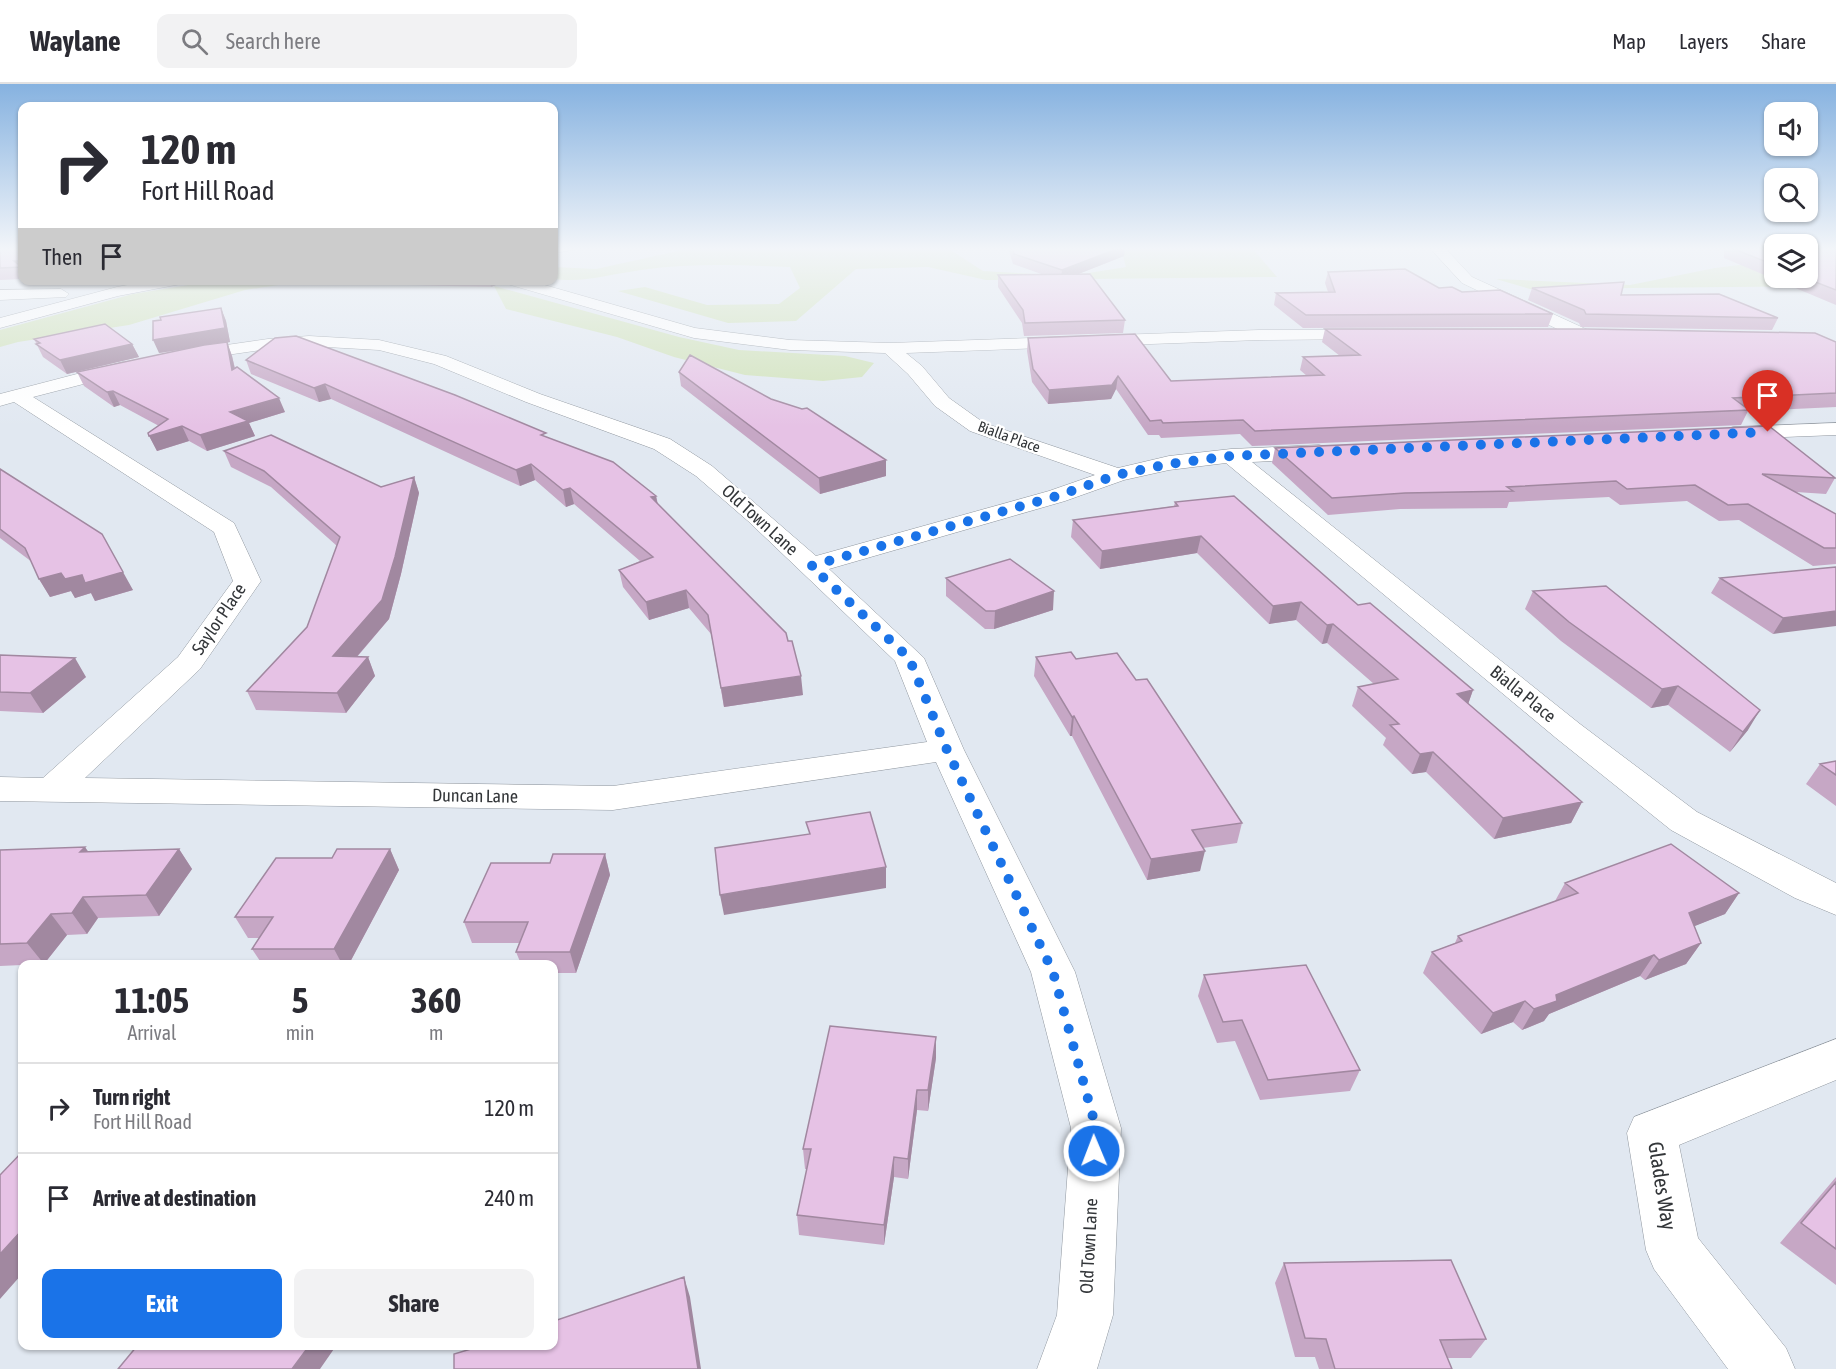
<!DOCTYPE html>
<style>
:root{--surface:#fff;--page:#f2f2f3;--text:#2b2b33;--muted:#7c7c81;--line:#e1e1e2;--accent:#1a73e8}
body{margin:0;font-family:"Asap Condensed",sans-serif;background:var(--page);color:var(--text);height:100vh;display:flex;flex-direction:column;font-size:22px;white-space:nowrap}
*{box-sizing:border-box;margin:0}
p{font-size:20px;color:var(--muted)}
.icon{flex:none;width:33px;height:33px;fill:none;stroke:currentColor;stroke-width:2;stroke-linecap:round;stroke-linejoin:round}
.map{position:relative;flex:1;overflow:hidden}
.drawer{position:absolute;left:18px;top:876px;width:540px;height:390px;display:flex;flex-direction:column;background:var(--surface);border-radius:12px;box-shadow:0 2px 4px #0004}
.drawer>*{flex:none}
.guide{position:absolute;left:18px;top:18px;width:540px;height:183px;border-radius:12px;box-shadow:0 2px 4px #0004;background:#fff;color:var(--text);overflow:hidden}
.buttons{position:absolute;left:1764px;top:18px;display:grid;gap:12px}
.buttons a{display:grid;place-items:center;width:54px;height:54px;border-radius:12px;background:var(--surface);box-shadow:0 2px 4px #0004;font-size:30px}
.pin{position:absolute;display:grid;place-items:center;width:51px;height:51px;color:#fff;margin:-62px -26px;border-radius:50% 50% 50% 0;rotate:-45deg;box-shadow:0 0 6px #0007}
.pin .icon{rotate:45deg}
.me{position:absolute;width:66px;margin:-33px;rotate:359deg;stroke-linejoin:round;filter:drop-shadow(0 0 4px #0008)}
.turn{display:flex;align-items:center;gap:21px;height:126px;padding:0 24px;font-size:27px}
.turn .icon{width:78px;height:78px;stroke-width:2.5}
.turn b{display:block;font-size:42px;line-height:51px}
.then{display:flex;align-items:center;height:57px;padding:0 24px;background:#0003;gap:12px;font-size:22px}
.eta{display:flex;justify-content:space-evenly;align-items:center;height:102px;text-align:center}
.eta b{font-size:36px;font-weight:700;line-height:42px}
.button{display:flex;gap:12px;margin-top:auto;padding:12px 24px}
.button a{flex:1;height:69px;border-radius:12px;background:var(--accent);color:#fff;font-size:24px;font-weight:700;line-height:69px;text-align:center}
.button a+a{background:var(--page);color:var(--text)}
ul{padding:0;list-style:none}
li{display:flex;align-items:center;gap:18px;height:90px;padding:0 24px;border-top:2px solid var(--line)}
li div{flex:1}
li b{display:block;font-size:22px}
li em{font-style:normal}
header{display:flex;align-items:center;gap:36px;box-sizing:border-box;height:84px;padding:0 30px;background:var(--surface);border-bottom:2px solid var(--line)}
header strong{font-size:28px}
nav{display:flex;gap:33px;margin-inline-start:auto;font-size:21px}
.search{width:420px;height:54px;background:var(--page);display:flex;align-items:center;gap:15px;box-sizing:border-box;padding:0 21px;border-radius:12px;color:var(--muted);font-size:22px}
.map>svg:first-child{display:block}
.green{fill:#d0e2b9}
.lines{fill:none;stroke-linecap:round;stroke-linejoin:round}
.lane-casing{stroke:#90979f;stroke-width:1}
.street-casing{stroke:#90979f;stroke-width:1}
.lane{fill:#fff;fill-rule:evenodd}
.street{fill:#fff;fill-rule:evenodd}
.wall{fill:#c6a7c5}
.shaded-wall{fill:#a188a0}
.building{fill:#e6c2e5;stroke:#a188a0;stroke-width:1.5}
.route{stroke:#1a73e8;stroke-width:10;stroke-dasharray:0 18}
.labels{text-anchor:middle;stroke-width:4.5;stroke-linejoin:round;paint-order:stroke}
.far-street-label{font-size:15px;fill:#333639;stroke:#fff}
.street-label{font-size:18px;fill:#333639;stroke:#fff}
.near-street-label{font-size:21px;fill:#333639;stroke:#fff}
</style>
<header>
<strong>Waylane</strong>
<div class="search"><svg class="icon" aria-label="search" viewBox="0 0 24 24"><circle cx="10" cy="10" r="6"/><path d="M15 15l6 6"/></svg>Search here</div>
<nav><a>Map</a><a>Layers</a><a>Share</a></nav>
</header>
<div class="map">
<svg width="1836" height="1285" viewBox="0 0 1836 1285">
<rect width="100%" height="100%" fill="#e1e8f1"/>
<path class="green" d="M 696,163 L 946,163 L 983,187 L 1070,192 L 1126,183 L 1122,168 L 1115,163 L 1251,163 L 1277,193 L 986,196 L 928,183 L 856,185 L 796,237 L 728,239 L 618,207 L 645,203 L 707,221 L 779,220 L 800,204 L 790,183 C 741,181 691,179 641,186 C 611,190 583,199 554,195 L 554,183 L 596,185 Z
M 1747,180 L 1774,194 L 1808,194 L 1836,184 L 1836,202 L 1530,205 L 1496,195 L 1630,201 L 1715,184 Z
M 213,197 L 304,197 L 245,206 L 129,241 L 18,258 L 0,263 L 0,246 L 133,210 Z
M 494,202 L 679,253 L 739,266 L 845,272 L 874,279 L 862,293 L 823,297 L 745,291 L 674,273 L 617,253 L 506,225 Z"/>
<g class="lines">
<g class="lane-casing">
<path id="lane" d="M 554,163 L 591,163 L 554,169 Z"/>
</g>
<g class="street-casing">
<path id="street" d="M 1429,163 L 1444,163 L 1472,193 L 1588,246 L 1591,250 L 1588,254 L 1576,254 L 1462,199 Z
M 154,196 L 188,196 L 186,199 L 118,212 L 0,244 L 0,234 L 117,203 Z
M 502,196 L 527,196 L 695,244 L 790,256 L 890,259 L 1259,246 L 1375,246 L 1378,250 L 1375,254 L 1369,255 L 1259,256 L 906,269 L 922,282 L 949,314 L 984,339 L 1118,384 L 1169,372 L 1231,365 L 1319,361 L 1327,363 L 1330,368 L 1327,373 L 1319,375 L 1252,378 L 1580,640 L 1697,728 L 1836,799 L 1836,831 L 1795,814 L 1671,746 L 1556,654 L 1226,379 L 1169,386 L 1124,396 L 1065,417 L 829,485 L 924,574 L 964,666 L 1075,888 L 1121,1044 L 1113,1231 L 1097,1285 L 1037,1285 L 1057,1231 L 1071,1044 L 1031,888 L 936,678 L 613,726 L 0,717 L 0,693 L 43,694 L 178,573 L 233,497 L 214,448 L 14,318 L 0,322 L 0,310 L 123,278 L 130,280 L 132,284 L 130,288 L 33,313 L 234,439 L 261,497 L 200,585 L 85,694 L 613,702 L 927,658 L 895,577 L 748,437 L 696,392 L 654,365 L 526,318 L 434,280 L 379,266 L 309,262 L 268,265 L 185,277 L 179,276 L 176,272 L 179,268 L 185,267 L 268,255 L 309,252 L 379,256 L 446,272 L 540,310 L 670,355 L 712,382 L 816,472 L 1049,407 L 1095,391 L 970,347 L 935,322 L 908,290 L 885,269 L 790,266 L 694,254 L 504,199 Z
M 61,205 L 69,210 L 66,213 L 0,216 L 0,206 Z
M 1836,339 L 1836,351 L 1733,355 L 1726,353 L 1722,349 L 1726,345 L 1733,343 Z
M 1836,955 L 1836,996 L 1679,1061 L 1698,1154 L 1786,1264 L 1795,1285 L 1728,1285 L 1654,1185 L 1646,1166 L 1627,1049 L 1634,1033 Z"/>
</g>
<use href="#lane" class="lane"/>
<use href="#street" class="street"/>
</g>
<path class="wall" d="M 0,163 L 22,163 L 22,195 L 0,196 Z
M 1008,163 L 1125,163 L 1124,172 L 1078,190 L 1125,236 L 1123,249 L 1024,252 L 1022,239 L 998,203 L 998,191 L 1044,191 L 1013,180 Z
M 1724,163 L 1774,163 L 1774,194 L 1808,194 L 1836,163 L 1836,221 L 1724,174 Z
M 1328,188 L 1462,208 L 1553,230 L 1548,243 L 1303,244 L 1274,221 L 1276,209 L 1328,208 L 1325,199 Z
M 365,196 L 501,196 L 501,199 L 491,203 L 366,200 Z
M 1532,204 L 1621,211 L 1778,234 L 1772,246 L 1581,243 L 1579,239 L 1528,216 Z
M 221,224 L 226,237 L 230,258 L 222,259 L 227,258 L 232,272 L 235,284 L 285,328 L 249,339 L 255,352 L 207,367 L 189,357 L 157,367 L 148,349 L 159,342 L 120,321 L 114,323 L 84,302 L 77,288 L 180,266 L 159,269 Z
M 1325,245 L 1836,258 L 1836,323 L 1748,327 L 1741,341 L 1252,362 L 1240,350 L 1161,354 L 1159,351 L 1148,351 L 1116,305 L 1111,315 L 1048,320 L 1032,298 L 1027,267 L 1028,254 L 1171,297 L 1307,292 L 1300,286 L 1303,273 L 1340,272 L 1322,258 Z
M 34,255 L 132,260 L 139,273 L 67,290 L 43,273 Z
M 246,276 L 547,353 L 656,412 L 658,420 L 803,611 L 724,623 L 711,550 L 689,524 L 649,536 L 623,503 L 619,486 L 640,477 L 574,420 L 566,423 L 535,396 L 520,402 L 331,315 L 319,318 L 251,290 Z
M 679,288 L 886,392 L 820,410 L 681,302 Z
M 1275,364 L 1835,394 L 1826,410 L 1796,408 L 1836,430 L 1836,480 L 1813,482 L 1739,436 L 1719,437 L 1687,417 L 1620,421 L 1609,413 L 1509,418 L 1507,424 L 1400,425 L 1328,431 L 1272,379 Z
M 224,367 L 381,403 L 414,393 L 419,409 L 401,490 L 389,535 L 357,573 L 368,573 L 375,592 L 346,629 L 256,626 L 247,607 L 307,543 L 337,462 L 271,403 L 231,383 Z
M 0,385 L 133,506 L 95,517 L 91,509 L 75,514 L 71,507 L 50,513 L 39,495 L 32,478 L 0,454 Z
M 1175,418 L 1358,521 L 1473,606 L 1468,620 L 1582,718 L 1571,739 L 1494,755 L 1426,688 L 1412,690 L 1383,661 L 1386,654 L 1352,622 L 1358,603 L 1374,600 L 1327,559 L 1322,560 L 1296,536 L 1269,540 L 1197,469 L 1100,485 L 1071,453 L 1073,436 L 1174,422 Z
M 1836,483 L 1773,550 L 1711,509 L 1720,494 Z
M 946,494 L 1053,526 L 994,545 L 985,545 L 946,512 Z
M 1533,507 L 1748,646 L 1730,668 L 1668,621 L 1651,624 L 1561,557 L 1525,525 Z
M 0,571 L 86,593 L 43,629 L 0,627 Z
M 1036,573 L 1076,575 L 1136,596 L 1242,739 L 1237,759 L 1203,764 L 1200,787 L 1147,796 L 1072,652 L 1070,652 L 1034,592 Z
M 1836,677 L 1836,722 L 1806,700 L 1820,680 Z
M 179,765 L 192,785 L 159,832 L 98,834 L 87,850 L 67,851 L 44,880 L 0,882 L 0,766 L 89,768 Z
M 390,765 L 399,786 L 349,880 L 262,880 L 252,865 L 260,854 L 248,854 L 235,833 L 332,774 Z
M 605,770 L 610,791 L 576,889 L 554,889 L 554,880 L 521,880 L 516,868 L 519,859 L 472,859 L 464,838 L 550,779 Z
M 1565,799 L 1739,809 L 1725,830 L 1694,842 L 1701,859 L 1686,880 L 1645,896 L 1640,892 L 1549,930 L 1544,937 L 1522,946 L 1513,938 L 1481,950 L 1423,889 L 1432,868 L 1455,859 L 1458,852 L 1555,817 Z
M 1204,891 L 1360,986 L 1350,1007 L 1260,1016 L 1235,957 L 1217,959 L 1198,912 Z
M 936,974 L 928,1027 L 917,1026 L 908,1095 L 894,1093 L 884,1161 L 799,1151 L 797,1131 L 807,1085 L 805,1085 L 803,1065 Z
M 1836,1093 L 1836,1201 L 1780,1159 Z
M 1284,1179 L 1486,1255 L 1471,1274 L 1447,1274 L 1452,1285 L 1319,1285 L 1315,1273 L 1295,1273 L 1275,1199 Z"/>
<path class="shaded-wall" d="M 1122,163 L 1125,163 L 1124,172 L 1061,197 L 1062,186 Z
M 490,196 L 501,196 L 501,199 L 491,203 Z
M 221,224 L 226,237 L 230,258 L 159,269 L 153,256 Z
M 227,258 L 232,272 L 238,300 L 232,286 Z
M 132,260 L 139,273 L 67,290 L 60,276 Z
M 1118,292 L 1116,305 L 1111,315 L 1048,320 L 1049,306 Z
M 325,300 L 331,315 L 319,318 L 314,304 Z
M 113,307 L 120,321 L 114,323 L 107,308 Z
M 279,314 L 285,328 L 249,339 L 255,352 L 207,367 L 200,351 L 230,328 Z
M 182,342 L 189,357 L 157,367 L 149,352 Z
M 886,376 L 886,392 L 820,410 L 819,394 Z
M 531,380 L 535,396 L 520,402 L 516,386 Z
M 414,393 L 419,409 L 401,490 L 389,535 L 341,591 L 333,572 Z
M 570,404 L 574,420 L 566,423 L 563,406 Z
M 656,412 L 659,428 L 651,413 Z
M 1201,452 L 1197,469 L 1100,485 L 1102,467 Z
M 123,488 L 133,506 L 95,517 L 91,509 L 75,514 L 71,507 L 50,513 L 39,495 L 61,489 L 82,491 Z
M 686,506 L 689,524 L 649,536 L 646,518 Z
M 1054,507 L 1053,526 L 994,545 L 995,527 Z
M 1301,518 L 1296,536 L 1269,540 L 1273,522 Z
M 1836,527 L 1836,542 L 1773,550 L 1783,534 Z
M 1333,540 L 1327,559 L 1322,560 L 1327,541 Z
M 368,573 L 375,592 L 346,629 L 337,609 Z
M 75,574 L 86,593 L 43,629 L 30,609 Z
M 801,592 L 803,611 L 724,623 L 721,604 Z
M 1678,602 L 1668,621 L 1651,624 L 1662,605 Z
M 1473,606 L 1466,626 L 1457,610 Z
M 1760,626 L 1748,646 L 1730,668 L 1743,648 Z
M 1074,632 L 1072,652 L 1070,652 L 1072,633 Z
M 1433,668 L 1426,688 L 1412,690 L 1420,670 Z
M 1582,718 L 1571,739 L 1494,755 L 1503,734 Z
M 85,763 L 99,783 L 80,768 Z
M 179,765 L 192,785 L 159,832 L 146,811 Z
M 390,765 L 399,786 L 349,880 L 342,880 L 334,865 Z
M 1205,767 L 1200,787 L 1147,796 L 1151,775 Z
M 605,770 L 610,791 L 576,889 L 570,868 Z
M 886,783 L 886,804 L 724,831 L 720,811 Z
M 1739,809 L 1725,830 L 1675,850 L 1689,829 Z
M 83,813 L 98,834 L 87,850 L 72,829 Z
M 51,830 L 67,851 L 44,880 L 27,859 Z
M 1701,859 L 1686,880 L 1645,896 L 1659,876 Z
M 1654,871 L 1640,892 L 1549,930 L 1544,937 L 1522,946 L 1534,925 L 1556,911 Z
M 1525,917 L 1513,938 L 1481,950 L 1493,929 Z
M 936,953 L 936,974 L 928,1027 L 928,1006 Z
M 917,1006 L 917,1026 L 908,1095 L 908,1075 Z
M 894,1073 L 894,1093 L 884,1161 L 884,1141 Z
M 22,1146 L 22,1190 L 0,1215 L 0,1170 Z
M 684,1193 L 690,1213 L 701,1285 L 698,1285 Z
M 309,1262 L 336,1262 L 320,1285 L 292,1285 Z"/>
<path class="building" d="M 0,163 L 22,163 L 22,177 L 14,177 L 22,183 L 0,184 Z
M 1012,163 L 1122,163 L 1062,186 L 1014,170 Z
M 1729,163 L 1774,163 L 1774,181 Z
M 1808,163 L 1836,163 L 1836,206 L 1805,194 L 1808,194 Z
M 1405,185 L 1439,204 L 1452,203 L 1462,208 L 1500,206 L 1553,230 L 1306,231 L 1276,209 L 1335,208 L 1328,188 Z
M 1090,190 L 1125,236 L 1025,239 L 1023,226 L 998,191 Z
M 1624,198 L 1621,211 L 1719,210 L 1778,234 L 1586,230 L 1584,226 L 1532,204 Z
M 221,224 L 225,244 L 153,256 L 153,237 L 161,236 L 160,233 Z
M 105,240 L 132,260 L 60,276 L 36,260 L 40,259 L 34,255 Z
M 1325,245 L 1587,245 L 1815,249 L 1836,258 L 1836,309 L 1733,314 L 1749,326 L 1255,347 L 1243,336 L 1163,339 L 1161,336 L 1150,337 L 1118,292 L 1112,301 L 1049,306 L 1033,285 L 1028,254 L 1135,250 L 1171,297 L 1324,291 L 1303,273 L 1360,271 Z
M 296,252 L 455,311 L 546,349 L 541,351 L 613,378 L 656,412 L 651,413 L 786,549 L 788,557 L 792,557 L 801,592 L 721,604 L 708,531 L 686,506 L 646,518 L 619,486 L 653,473 L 570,404 L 563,406 L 531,380 L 516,386 L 325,300 L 314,304 L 246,276 L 275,254 Z
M 227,258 L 232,286 L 237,283 L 279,314 L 230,328 L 248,337 L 200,351 L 182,342 L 149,352 L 148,349 L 168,335 L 113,307 L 107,308 L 77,288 L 204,261 Z
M 690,271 L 771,315 L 802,325 L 807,324 L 886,376 L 819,394 L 679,288 Z
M 1769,342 L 1835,394 L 1762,390 L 1836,430 L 1836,464 L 1824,464 L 1748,420 L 1728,421 L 1695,401 L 1627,405 L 1616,397 L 1507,403 L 1513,407 L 1405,409 L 1332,414 L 1275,364 Z
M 271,351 L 381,403 L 414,393 L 395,473 L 382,516 L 333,572 L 368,573 L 337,609 L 247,607 L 307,543 L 340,453 L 264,387 L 224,367 Z
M 0,385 L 102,450 L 123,488 L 85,499 L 82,491 L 65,495 L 61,489 L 39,495 L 25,464 L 0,445 Z
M 1234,412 L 1358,521 L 1370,519 L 1473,606 L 1457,610 L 1582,718 L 1503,734 L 1433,668 L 1420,670 L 1390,641 L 1399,640 L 1358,603 L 1398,595 L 1333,540 L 1327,541 L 1301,518 L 1273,522 L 1201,452 L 1102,467 L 1073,436 L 1178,422 L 1175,418 Z
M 1010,475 L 1054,507 L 995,527 L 986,527 L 946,494 Z
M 1836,483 L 1836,527 L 1783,534 L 1720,494 Z
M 1606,502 L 1760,626 L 1743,648 L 1678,602 L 1662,605 L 1569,538 L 1533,507 Z
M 1071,568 L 1076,575 L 1117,569 L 1136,596 L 1147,595 L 1242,739 L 1192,746 L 1205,767 L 1151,775 L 1074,632 L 1072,633 L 1036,573 Z
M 0,571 L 75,574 L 30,609 L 0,608 Z
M 1836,677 L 1836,691 L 1820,680 Z
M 870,728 L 886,783 L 720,811 L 715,764 L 810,750 L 806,738 Z
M 1671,760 L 1739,809 L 1689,829 L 1701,859 L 1659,876 L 1654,871 L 1556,911 L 1557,917 L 1534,925 L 1525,917 L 1493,929 L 1432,868 L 1462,857 L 1458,852 L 1578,809 L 1565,799 Z
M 85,763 L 80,768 L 179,765 L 146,811 L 83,813 L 72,829 L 51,830 L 27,859 L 0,860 L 0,766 Z
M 337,765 L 390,765 L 334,865 L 252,865 L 273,833 L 235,833 L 276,774 L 332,774 Z
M 553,770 L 605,770 L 570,868 L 516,868 L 528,838 L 464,838 L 491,779 L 550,779 Z
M 1306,881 L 1360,986 L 1268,996 L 1242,936 L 1223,938 L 1204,891 Z
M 830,942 L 936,953 L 928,1006 L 917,1006 L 908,1075 L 894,1073 L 884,1141 L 797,1131 L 811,1065 L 803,1065 Z
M 22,1068 L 22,1146 L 0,1170 L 0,1091 Z
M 1836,1098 L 1836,1165 L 1801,1139 Z
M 1451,1176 L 1486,1255 L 1440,1256 L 1452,1285 L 1335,1285 L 1326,1255 L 1305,1254 L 1284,1179 Z
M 684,1193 L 698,1285 L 454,1285 L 454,1270 L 481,1262 L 554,1262 L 554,1237 Z
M 137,1262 L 309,1262 L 292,1285 L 118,1285 Z"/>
<linearGradient id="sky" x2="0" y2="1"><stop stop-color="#86b2e0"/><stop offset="0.48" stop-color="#f2f5f9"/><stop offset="1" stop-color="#f2f5f9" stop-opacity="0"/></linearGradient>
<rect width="1836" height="343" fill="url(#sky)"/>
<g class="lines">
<path class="route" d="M 1094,1067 L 1096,1044 L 1053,888 L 947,666 L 909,574 L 811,482 L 1057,412 L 1117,391 L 1169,380 L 1231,372 L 1768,348"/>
</g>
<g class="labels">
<g class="far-street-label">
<text transform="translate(1009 353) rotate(20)" y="5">Bialla Place</text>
</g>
<g class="street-label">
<text transform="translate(760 436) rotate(42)" y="6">Old Town Lane</text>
<text transform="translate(219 535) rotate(-56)" y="6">Saylor Place</text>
<text transform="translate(1523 610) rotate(39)" y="6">Bialla Place</text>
<text transform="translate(475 712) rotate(1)" y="6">Duncan Lane</text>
<text transform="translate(1089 1162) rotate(-87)" y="6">Old Town Lane</text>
</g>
<g class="near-street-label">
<text transform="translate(1662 1102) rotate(81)" y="7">Glades Way</text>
</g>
</g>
</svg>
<div class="buttons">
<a><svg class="icon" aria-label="sound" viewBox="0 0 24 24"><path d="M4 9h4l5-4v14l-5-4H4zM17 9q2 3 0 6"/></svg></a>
<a><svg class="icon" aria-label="search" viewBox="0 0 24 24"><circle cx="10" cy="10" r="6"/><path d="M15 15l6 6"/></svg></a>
<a><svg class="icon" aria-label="layers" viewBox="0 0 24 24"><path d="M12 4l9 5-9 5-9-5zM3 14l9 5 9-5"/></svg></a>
</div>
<div class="pin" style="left:1768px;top:348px;background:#d93025"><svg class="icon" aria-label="arrive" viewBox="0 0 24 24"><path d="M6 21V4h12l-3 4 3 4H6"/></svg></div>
<svg class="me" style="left:1094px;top:1067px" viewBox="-20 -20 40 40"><circle r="17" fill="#1a73e8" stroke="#fff" stroke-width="3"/><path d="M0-11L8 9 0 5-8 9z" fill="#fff"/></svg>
<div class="guide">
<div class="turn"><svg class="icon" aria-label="right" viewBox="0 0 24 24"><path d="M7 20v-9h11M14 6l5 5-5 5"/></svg><div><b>120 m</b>Fort Hill Road</div></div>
<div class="then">Then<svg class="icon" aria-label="arrive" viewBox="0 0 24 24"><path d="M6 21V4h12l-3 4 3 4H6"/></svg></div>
</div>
<section class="drawer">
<div class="eta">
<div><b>11:05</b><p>Arrival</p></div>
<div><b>5</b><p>min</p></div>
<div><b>360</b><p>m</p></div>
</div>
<ul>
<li><svg class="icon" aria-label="right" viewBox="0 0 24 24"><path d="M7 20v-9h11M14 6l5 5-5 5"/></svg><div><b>Turn right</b><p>Fort Hill Road</p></div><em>120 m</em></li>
<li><svg class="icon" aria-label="arrive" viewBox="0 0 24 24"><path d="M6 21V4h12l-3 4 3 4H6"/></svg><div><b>Arrive at destination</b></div><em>240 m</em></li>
</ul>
<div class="button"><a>Exit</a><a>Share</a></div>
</section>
</div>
